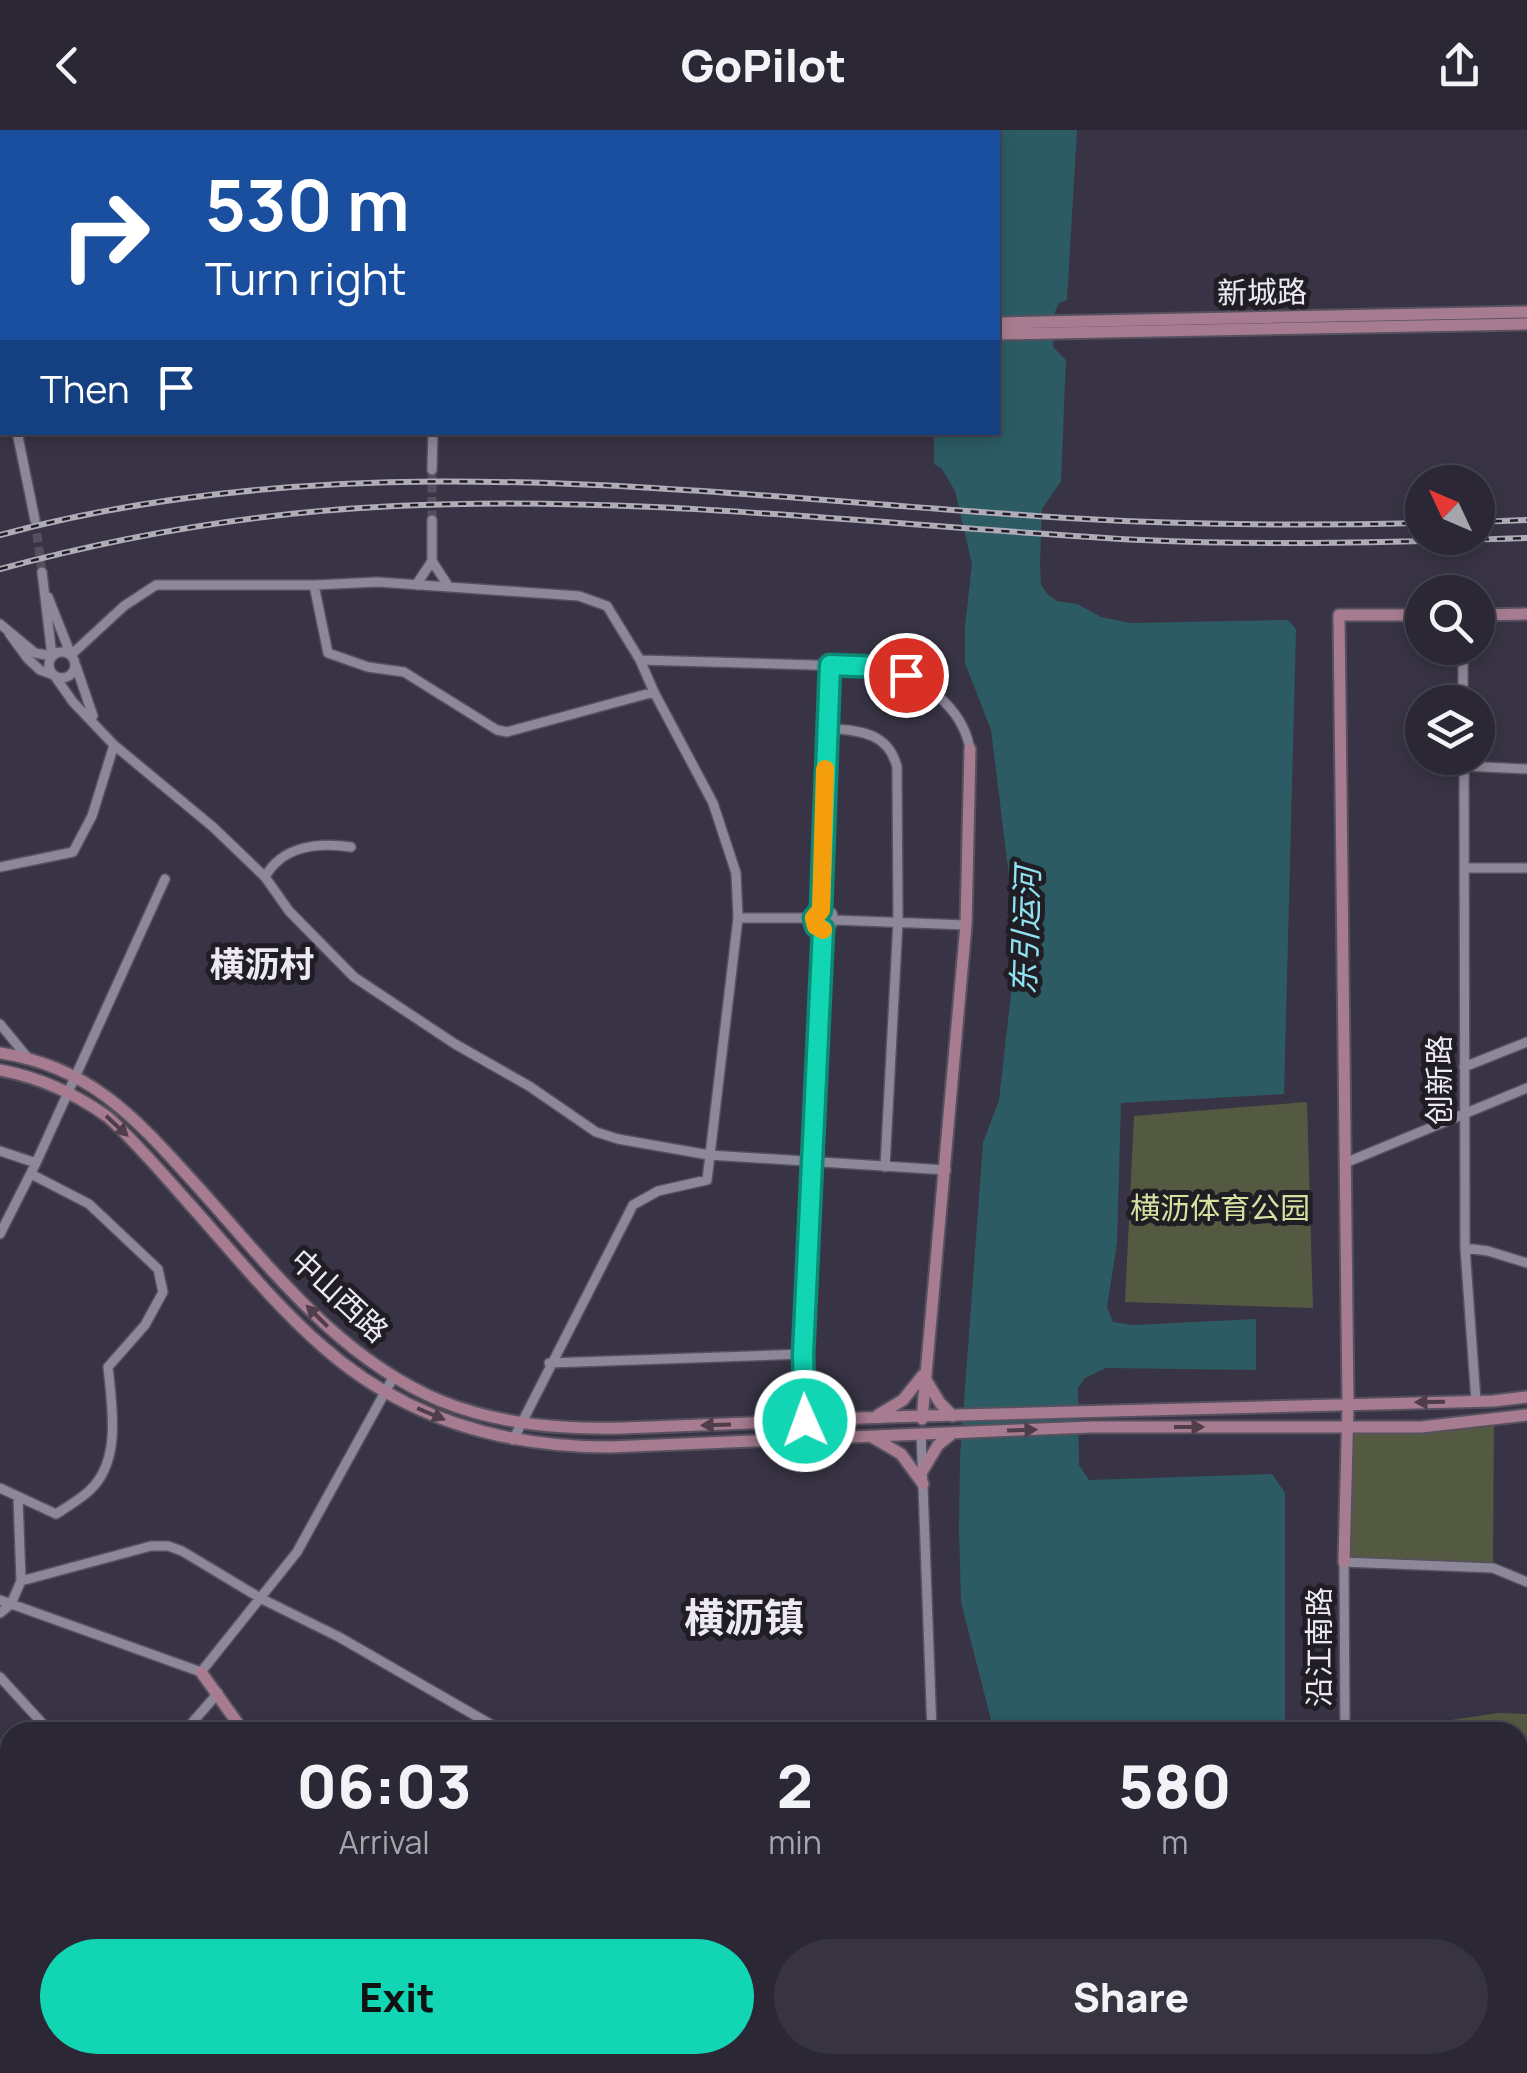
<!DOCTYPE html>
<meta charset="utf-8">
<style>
:root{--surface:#2b2734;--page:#373340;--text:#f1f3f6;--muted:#a6a5ac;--line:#47444f;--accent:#12d5b4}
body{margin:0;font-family:Manrope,"Noto Sans SC",sans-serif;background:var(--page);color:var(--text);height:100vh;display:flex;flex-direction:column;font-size:38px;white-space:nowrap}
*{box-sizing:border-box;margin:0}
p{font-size:32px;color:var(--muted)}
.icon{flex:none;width:55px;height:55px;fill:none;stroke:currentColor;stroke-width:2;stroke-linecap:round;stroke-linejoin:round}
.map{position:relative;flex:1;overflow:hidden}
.sheet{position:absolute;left:0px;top:1592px;width:1528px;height:352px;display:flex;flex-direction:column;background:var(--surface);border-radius:30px 30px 0 0;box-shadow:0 5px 15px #0003,0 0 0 2px var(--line)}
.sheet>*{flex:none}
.top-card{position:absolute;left:0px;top:0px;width:1000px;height:305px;box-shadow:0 5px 15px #0003,0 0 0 2px var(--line);background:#1a4fa0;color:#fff;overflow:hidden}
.needle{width:65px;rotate:314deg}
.controls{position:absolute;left:1405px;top:335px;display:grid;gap:20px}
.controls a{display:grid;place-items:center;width:90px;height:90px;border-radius:50%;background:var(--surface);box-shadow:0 5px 15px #0003,0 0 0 2px var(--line);font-size:50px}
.pin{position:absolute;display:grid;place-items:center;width:85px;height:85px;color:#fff;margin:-42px;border:5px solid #fff;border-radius:50%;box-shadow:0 2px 10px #0007}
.me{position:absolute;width:110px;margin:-55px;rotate:358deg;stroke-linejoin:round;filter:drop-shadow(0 0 8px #0008)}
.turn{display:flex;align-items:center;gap:35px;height:210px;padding:0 40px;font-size:45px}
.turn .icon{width:130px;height:130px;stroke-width:2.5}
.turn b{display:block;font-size:70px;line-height:85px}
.then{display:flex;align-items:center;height:95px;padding:0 40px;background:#0003;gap:20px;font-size:38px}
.eta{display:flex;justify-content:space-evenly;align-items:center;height:170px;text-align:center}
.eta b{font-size:60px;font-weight:800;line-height:70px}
.action{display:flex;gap:20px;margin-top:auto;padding:20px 40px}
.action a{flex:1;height:115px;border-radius:60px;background:var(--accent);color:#111;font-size:40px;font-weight:800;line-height:115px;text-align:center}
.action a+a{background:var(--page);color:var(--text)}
header{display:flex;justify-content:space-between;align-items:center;height:130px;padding:0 40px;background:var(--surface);font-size:45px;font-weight:800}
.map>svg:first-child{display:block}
.green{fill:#545941}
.water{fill:#2c5b63}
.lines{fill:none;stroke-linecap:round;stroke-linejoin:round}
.street-tunnel{stroke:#544f5f;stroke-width:9;stroke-dasharray:9 4.5;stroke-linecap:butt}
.street-casing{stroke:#56515f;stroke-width:12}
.secondary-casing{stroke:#56515f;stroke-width:15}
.street{stroke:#8d879a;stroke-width:9}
.secondary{stroke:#a77c90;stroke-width:11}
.rail-casing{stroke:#afabb8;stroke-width:6}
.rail{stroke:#201d25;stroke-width:2.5;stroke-dasharray:8;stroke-linecap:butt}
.oneway{fill:#4f3e4a}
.route-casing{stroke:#0c8a75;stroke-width:25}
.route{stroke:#12d5b4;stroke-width:18}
.slow{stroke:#f59e0b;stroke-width:18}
.labels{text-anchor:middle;stroke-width:10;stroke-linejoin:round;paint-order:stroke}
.street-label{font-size:30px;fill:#ece9f4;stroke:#201d25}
.park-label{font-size:30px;fill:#d5e0a1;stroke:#201d25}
.water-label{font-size:32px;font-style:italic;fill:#90e2f1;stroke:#201d25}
.quarter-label{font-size:35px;font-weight:bold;fill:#ece9f4;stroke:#201d25}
.district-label{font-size:40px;font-weight:bold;fill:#ece9f4;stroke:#201d25}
</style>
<header><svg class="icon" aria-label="back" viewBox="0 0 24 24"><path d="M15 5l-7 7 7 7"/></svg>GoPilot<svg class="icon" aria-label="share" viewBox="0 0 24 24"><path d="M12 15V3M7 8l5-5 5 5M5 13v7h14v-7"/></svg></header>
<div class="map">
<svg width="1527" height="1943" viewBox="0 0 1527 1943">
<rect width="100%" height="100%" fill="#393445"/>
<path class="green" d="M 1307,972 L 1313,1178 L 1125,1172 L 1134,986 Z
M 1494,1287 L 1493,1438 L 1344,1432 L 1345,1299 Z
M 1498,1583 L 1527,1584 L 1527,1636 L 1518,1635 L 1518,1602 L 1445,1602 L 1445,1591 Z
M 534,1935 L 866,1935 L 881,1943 L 524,1943 Z"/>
<path class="water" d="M 944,0 L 1077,0 L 1067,170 L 1059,173 L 1055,182 L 1053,217 L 1066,230 L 1061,351 L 1042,379 L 1040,432 L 1041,454 L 1047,464 L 1057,471 L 1077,474 L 1101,487 L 1131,493 L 1288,490 L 1296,499 L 1284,964 L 1121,973 L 1117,1113 L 1107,1177 L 1113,1192 L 1133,1195 L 1256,1189 L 1256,1240 L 1106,1238 L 1085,1248 L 1078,1258 L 1079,1335 L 1089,1350 L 1272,1344 L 1285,1363 L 1285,1602 L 994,1602 L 961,1472 L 959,1401 L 960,1327 L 983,1013 L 999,970 L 1012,855 L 1010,754 L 991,600 L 965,533 L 965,496 L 972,434 L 955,361 L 942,339 L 934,334 L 934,303 L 998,302 L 998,2 Z
M 36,1935 L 168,1935 L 168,1941 L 32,1943 Z
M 974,1935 L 1283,1935 L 1283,1943 L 975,1943 Z"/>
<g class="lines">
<path class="street-tunnel" d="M 432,340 L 432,390
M 35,390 L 42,442"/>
<g class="street-casing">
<path id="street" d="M 52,0 L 55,2
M 85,2 L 86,0
M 17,302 L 35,390
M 432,340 L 433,302
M 432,431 L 432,390
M 314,455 L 328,523 L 368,537 L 404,542 L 497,600 L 507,602 L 654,562 L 640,530
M 416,455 L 432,431 L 449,457
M 48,467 L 71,525 L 124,476 L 156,455 L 314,455 L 378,452 L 579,466 L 607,476 L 640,530 L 881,537 C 922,549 962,575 970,619
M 0,494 L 35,523 L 52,526 L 42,442
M 9,503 L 28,529 L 40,540 L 54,545 L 73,572 L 114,615 L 213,697 L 265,747 L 289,781 L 354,847 L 455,914 L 529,956 L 596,1002 L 618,1009 L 709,1025 L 946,1040
M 1463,518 L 1463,572
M49 535a13 13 0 1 1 26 0a13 13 0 1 1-26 0Z
M 76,536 L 93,586
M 826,598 C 858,601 888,601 897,637 L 898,791 L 885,1037
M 1464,628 L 1465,1118 L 1476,1271
M 1464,636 L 1527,639
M 0,737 L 73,722 L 92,686 L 114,615
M 1464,738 L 1527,738
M 265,747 C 282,716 318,712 351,717
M 821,780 L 830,535
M 738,788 L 814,788
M 834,790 L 966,795
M 0,894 L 28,928
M 1464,937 L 1527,912
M 0,1021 L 36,1033
M 1345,1033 L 1527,958
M 0,1104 L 36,1033 L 165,749
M 1465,1118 L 1488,1121 L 1527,1133
M 549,1233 L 803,1224
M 805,1291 L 803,1224 L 823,799 L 816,796 L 814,788 L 818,782 L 825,779 L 832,783 L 834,790 L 830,797 L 823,799
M 921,1303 L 932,1602
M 513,1310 L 633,1075 L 658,1061 L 707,1050 L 738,788 L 736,743 L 713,673 L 654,562
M 0,1358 L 56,1384 C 67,1377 79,1370 89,1361 C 122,1331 112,1277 108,1237 L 145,1195 L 163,1162 L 158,1139 L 89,1074 L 31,1044
M 18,1367 L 21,1451
M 0,1470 L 201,1542 L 297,1422 L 394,1246
M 0,1483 L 11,1474 L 21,1451 L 151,1416 L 168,1416 L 182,1421 L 262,1469 L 339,1507 L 504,1602
M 0,1547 L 43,1594 L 57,1602
M 184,1602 L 218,1563
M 1345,1602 L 1344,1432 L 1493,1438 L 1527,1452
M 1518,1784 L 1527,1784
M 269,1935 L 278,1943
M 407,1935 L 415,1943
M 868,1935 L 885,1943
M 944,1935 L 944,1943
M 23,1943 L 27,1935
M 568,1943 L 570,1935
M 1341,1943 L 1341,1935"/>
</g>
<g class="secondary-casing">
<path id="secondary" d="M 998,193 L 1527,182
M 998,204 L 1527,194
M 0,218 L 2,218
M 0,228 L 2,228
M 1478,485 L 1527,484
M 0,923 C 93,937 138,991 198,1057 C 270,1137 338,1228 441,1271 C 525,1305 611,1299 699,1295 C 773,1292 847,1288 920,1286 C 1111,1281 1302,1276 1493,1271 L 1527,1267
M 0,940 C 41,948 74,963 108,987 C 136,1012 161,1042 186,1070 C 230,1119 272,1172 322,1216 C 403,1288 503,1317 610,1317 L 1091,1297 L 1421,1297 L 1527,1285
M 926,1250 L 940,1273 L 953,1286
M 878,1285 L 903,1270 L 923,1245
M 922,1289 L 966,795 L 970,619
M 872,1307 L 901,1324 L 923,1354
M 923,1340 L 938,1315 L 953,1303
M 1344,1432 L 1348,1274 L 1339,485 L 1422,485
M 201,1542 L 244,1602
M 461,1935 L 467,1943"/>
</g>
<use href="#street" class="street"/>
<use href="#secondary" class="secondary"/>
<g class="rail-casing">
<path id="rail" d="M 1478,392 L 1527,390
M 0,405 C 350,310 712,366 1067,388 C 1185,395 1304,396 1422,393
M 0,439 C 129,404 262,382 395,376 C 644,364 894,397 1142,410 C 1270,416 1399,412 1527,408"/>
</g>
<use href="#rail" class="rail"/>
</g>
<defs><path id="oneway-solid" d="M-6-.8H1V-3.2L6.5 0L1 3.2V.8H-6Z" transform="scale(2.5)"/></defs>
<g class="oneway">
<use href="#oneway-solid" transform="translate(117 996) rotate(43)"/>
<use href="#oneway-solid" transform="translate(317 1186) rotate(-135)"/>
<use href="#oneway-solid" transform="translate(1430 1272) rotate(179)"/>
<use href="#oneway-solid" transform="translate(431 1284) rotate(23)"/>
<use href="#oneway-solid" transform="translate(716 1295) rotate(178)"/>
<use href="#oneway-solid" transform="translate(1189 1297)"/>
<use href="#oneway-solid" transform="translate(1022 1300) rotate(-2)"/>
</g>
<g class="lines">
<g class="route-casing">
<path id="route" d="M 805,1291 L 803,1224 L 823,799 L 816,796 L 814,788 L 821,780 L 830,535 L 882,537 L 906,545"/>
</g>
<use href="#route" class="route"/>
<path class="slow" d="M 823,800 L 816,796 L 814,788 L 821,780 L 825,639"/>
</g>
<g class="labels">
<g class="street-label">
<text transform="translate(1262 163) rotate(-1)" y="10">新城路</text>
<text transform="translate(1440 950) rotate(-90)" y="10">创新路</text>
<text transform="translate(339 1166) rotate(43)" y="10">中山西路</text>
<text transform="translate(1320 1517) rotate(-90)" y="10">沿江南路</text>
</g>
<g class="park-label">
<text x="1220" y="1089">横沥体育公园</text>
</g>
<g class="water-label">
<text transform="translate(1026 801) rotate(-88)" y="11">东引运河</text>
</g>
<g class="quarter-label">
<text x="262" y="847">横沥村</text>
</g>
<g class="district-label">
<text x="744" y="1502">横沥镇</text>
</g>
</g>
</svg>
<div class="controls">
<a><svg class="needle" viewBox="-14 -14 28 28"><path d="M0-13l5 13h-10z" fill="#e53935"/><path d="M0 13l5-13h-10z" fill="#a6a5ac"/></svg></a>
<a><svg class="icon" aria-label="search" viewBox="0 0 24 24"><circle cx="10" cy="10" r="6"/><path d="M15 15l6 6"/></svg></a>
<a><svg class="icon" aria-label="layers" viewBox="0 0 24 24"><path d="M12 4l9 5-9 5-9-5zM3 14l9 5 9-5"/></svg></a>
</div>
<div class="pin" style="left:906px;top:545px;background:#d93025"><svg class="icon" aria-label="arrive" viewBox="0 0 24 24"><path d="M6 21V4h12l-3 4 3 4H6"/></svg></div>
<svg class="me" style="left:805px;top:1291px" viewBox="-20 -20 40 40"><circle r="17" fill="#12d5b4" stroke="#fff" stroke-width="3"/><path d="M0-11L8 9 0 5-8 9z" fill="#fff"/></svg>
<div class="top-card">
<div class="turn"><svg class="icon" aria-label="right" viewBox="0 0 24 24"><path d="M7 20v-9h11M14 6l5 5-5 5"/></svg><div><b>530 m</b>Turn right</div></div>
<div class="then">Then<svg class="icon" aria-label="arrive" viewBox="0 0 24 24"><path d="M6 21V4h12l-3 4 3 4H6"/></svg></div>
</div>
<section class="sheet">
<div class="eta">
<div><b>06:03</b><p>Arrival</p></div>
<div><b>2</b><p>min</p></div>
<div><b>580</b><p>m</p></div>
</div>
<div class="action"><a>Exit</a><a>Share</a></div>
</section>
</div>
